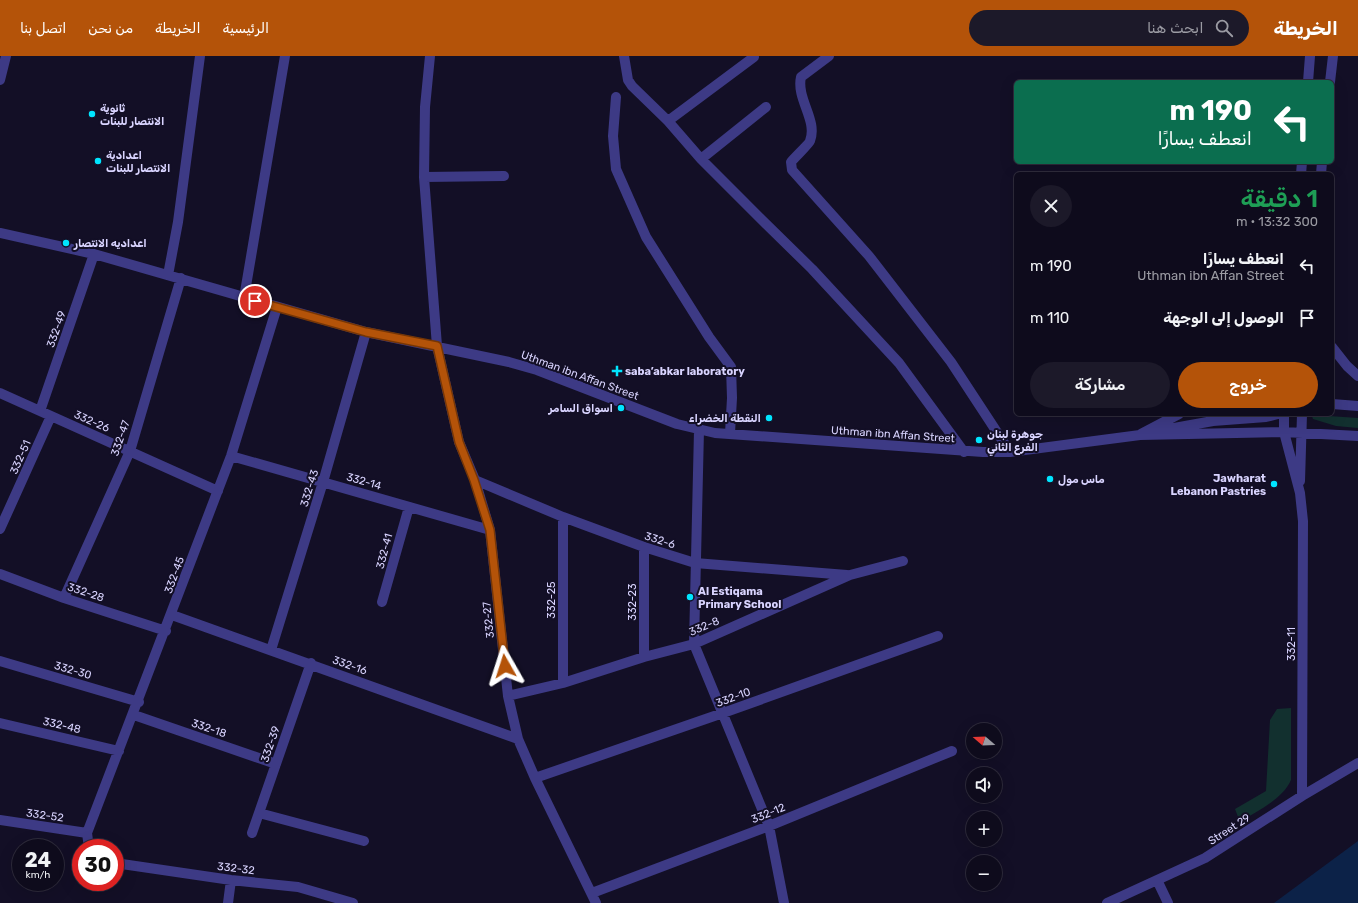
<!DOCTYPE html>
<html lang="ar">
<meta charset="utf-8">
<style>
:root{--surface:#0e0b1c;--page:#1c1929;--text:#f1f3f6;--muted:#9b9ba3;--line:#2e2b3b;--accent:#b45309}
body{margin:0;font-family:Rubik,"Noto Sans Arabic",sans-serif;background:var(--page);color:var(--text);direction:rtl;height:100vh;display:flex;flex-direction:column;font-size:15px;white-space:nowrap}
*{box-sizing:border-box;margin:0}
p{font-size:13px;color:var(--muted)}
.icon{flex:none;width:22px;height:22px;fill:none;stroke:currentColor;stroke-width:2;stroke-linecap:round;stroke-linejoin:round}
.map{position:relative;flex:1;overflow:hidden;direction:ltr}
.details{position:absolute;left:1014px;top:116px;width:320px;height:244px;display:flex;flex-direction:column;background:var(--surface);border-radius:6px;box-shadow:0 4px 16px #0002,0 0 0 1px var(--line);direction:rtl}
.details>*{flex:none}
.guide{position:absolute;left:1014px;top:24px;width:320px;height:84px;border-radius:6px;box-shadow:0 4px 16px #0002,0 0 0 1px var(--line);direction:rtl;background:#0b6e4f;color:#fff;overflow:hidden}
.needle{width:26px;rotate:289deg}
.tools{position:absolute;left:966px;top:667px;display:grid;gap:8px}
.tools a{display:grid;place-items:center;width:36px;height:36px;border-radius:50%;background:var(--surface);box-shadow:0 4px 16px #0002,0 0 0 1px var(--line);font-size:20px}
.speed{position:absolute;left:12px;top:783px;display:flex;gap:8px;font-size:20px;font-weight:700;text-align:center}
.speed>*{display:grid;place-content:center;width:52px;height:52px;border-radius:50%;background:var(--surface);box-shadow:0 4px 16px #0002,0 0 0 1px var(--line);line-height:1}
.speed small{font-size:10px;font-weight:400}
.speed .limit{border:6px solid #d22;background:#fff;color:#111}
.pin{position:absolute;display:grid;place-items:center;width:34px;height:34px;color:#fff;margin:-17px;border:2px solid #fff;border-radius:50%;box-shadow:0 1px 4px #0007}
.me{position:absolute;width:44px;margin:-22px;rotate:354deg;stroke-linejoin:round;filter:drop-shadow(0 0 3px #0008)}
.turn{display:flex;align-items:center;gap:14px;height:84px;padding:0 16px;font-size:18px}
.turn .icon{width:52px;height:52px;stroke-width:2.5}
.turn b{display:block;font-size:28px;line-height:34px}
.round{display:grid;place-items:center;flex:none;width:42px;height:42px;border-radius:21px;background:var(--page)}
.headline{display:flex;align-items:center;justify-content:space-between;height:68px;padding:0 16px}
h1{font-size:24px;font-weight:600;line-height:30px;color:#1e9e55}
.action{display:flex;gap:8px;margin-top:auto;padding:8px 16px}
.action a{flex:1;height:46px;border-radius:24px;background:var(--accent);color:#fff;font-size:16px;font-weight:600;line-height:46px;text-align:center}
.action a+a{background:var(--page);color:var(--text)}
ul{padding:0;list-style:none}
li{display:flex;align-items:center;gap:12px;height:52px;padding:0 16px}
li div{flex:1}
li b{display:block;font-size:15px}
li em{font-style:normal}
header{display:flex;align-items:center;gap:24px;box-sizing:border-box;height:56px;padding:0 20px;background:var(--accent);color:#fff}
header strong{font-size:19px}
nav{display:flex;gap:22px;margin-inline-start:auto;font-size:14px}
.search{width:280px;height:36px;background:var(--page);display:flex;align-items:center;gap:10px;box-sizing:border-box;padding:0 14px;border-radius:22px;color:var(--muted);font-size:15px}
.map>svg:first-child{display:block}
.green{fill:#12302f}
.water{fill:#0c2248}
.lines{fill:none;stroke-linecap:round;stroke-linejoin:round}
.minor{stroke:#3d3a85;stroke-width:10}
.route-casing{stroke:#753606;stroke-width:10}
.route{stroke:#b45309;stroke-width:7}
.poi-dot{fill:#00e5ff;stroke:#130f26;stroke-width:1.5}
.labels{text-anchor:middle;stroke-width:4;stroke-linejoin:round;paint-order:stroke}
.poi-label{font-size:11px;font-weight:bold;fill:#d9d4ff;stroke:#130f26;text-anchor:start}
.street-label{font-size:11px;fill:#d9d4ff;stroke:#130f26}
</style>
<header>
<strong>الخريطة</strong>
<div class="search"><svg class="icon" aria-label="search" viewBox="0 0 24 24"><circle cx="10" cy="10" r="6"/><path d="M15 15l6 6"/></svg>ابحث هنا</div>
<nav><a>الرئيسية</a><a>الخريطة</a><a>من نحن</a><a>اتصل بنا</a></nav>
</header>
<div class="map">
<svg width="1358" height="847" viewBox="0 0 1358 847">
<rect width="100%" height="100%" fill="#130f26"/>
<path class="green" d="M 1314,359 L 1358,362 L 1358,372 L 1336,370 L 1313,363 L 1312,360 Z
M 1291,652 L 1291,724 C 1282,744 1258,754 1240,766 L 1235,753 L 1266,735 L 1270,664 L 1277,653 Z"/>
<path class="water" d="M 1358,785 L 1358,847 L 1274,847 Z"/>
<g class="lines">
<path class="minor" d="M 430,0 L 425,51 L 424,121 L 437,290 L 459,386 L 475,424 L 490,474 L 508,640 L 518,683 L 535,722 L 596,847
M 624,0 L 628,24 L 632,30 L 668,65 L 701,103 L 762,164 L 812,213 L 899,307 L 964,396
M 829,0 L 801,21 C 796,43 818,64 810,85 C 809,88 795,101 791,106 L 792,114 L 869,200 L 951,306 L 1010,396
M 0,24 L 6,0
M 1308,26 L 1310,0
M 1330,26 L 1333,0
M 616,41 L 613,80 L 616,113 L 646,181 L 709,281 L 731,311 L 732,342 L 730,377
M 668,65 L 754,1
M 701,103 L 766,51
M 1301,118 L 1302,106
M 1321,118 L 1322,106
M 424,121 L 504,120
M 0,177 L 94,198 L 366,276 L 509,306 L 537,314 L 677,368 L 715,377 L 983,396 L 1010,396 L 1140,379 L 1284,376 L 1358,380
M 168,219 L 178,166 L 200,0
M 244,242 L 285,0
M 1332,291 L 1347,310 L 1358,320
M 0,337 L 218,435
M 1332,348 L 1358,350
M 40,355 L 94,198
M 1284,358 L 1284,376 L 1300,437 L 1303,465 L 1302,740
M 699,374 L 694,588 L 769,770 L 784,847
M 1163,374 L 1213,365 L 1266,361 L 1278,358
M 1141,378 L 1179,358
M 231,400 L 490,474
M 475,424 L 563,461 L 644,491 L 695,507 L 847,519
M 1300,425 L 1302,358
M 563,461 L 563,627
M 0,473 L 51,360
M 644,491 L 644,601
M 0,518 L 64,542 L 166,575
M 64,542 L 130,395 L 181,222
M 382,546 L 409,451
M 172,559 L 518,683
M 271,594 L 323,426 L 366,276
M 0,605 L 139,646
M 508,640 L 563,627 L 644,601 L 694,588 L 850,519 L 903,505
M 134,659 L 276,708
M 0,667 L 119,695
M 535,722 L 723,657 L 938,580
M 259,757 L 364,785
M 0,764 L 87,777
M 252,777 L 311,607
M 89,792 L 87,777 L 231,400 L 277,251
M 115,807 L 231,824 L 298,831 L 353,847
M 1157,824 L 1168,847
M 592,837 L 769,770 L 952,695
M 228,847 L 231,824
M 1107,847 L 1205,802 L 1302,740 L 1358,707"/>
</g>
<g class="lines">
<g class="route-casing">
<path id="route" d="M 255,245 L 366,276 L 437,290 L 459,386 L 474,424 L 490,474 L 505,610"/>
</g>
<use href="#route" class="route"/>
</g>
<g class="poi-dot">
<circle cx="92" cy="58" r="4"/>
<circle cx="98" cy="105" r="4"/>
<circle cx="66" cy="187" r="4"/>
<path d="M615 309h4v4h4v4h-4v4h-4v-4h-4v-4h4z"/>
<circle cx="621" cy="352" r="4"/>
<circle cx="769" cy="362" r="4"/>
<circle cx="979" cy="384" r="4"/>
<circle cx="1050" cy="423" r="4"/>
<circle cx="1274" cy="428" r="4"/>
<circle cx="690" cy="541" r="4"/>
</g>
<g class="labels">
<g class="poi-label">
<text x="100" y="56">ثانوية<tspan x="100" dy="13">الانتصار للبنات</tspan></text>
<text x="106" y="103">اعدادية<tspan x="106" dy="13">الانتصار للبنات</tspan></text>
<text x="74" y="191">اعداديه الانتصار</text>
<text x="625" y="319">saba’abkar laboratory</text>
<text x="613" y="356" text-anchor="end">اسواق السامر</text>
<text x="761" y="366" text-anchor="end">النقطة الخضراء</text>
<text x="987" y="382">جوهرة لبنان<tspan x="987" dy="13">الفرع الثاني</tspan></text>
<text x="1266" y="426" text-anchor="end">Jawharat<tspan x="1266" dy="13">Lebanon Pastries</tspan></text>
<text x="1058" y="427">ماس مول</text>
<text x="698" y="539">Al Estiqama<tspan x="698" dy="13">Primary School</tspan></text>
</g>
<g class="street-label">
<text transform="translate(56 273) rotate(-71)" y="4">332-49</text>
<text transform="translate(580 319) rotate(20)" y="4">Uthman ibn Affan Street</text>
<text transform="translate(92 365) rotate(24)" y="4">332-26</text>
<text transform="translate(893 378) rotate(4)" y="4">Uthman ibn Affan Street</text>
<text transform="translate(120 382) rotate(-71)" y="4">332-47</text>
<text transform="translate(20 401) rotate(-66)" y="4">332-51</text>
<text transform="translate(364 425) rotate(16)" y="4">332-14</text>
<text transform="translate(309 432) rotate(-73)" y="4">332-43</text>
<text transform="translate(660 484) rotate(18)" y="4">332-6</text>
<text transform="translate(384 495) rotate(-75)" y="4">332-41</text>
<text transform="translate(174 519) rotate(-70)" y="4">332-45</text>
<text transform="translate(86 536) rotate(18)" y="4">332-28</text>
<text transform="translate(551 544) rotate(-90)" y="4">332-25</text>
<text transform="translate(632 546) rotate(-90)" y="4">332-23</text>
<text transform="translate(488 564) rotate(-96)" y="4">332-27</text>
<text transform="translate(704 570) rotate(-23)" y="4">332-8</text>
<text transform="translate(1291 588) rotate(-90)" y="4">332-11</text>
<text transform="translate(350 609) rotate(20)" y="4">332-16</text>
<text transform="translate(73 614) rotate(16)" y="4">332-30</text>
<text transform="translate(733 641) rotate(-20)" y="4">332-10</text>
<text transform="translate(62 669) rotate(13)" y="4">332-48</text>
<text transform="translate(209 672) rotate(19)" y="4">332-18</text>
<text transform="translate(270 688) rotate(-71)" y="4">332-39</text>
<text transform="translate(768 757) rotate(-22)" y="4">332-12</text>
<text transform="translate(45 759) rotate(8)" y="4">332-52</text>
<text transform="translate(1229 773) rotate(-33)" y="4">Street 29</text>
<text transform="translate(236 812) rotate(7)" y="4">332-32</text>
</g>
</g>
</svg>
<div class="tools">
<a><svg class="needle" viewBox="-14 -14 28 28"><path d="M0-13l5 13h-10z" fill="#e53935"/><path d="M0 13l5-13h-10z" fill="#9b9ba3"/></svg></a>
<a><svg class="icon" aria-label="sound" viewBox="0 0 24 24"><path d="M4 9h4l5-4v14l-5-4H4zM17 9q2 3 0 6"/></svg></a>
<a>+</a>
<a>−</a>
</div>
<div class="speed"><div>24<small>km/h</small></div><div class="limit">30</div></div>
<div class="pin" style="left:255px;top:245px;background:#d93025"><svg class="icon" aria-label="arrive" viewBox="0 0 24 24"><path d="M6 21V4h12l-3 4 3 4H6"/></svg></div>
<svg class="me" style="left:505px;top:610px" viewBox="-20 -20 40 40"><path d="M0-17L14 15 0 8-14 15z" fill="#b45309" stroke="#fff" stroke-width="4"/></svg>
<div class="guide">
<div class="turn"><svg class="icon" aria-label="left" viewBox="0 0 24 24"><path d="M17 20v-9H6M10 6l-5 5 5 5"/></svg><div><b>190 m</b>انعطف يسارًا</div></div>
</div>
<section class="details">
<div class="headline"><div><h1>1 دقيقة</h1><p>300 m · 13:32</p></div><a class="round"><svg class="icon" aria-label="close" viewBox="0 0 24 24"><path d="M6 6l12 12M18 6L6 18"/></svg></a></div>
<ul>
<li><svg class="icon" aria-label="left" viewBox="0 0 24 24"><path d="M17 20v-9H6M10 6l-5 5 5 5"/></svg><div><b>انعطف يسارًا</b><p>Uthman ibn Affan Street</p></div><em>190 m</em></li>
<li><svg class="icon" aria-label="arrive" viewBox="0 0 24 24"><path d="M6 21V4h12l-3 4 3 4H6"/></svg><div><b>الوصول إلى الوجهة</b></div><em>110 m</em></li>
</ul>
<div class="action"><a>خروج</a><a>مشاركة</a></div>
</section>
</div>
